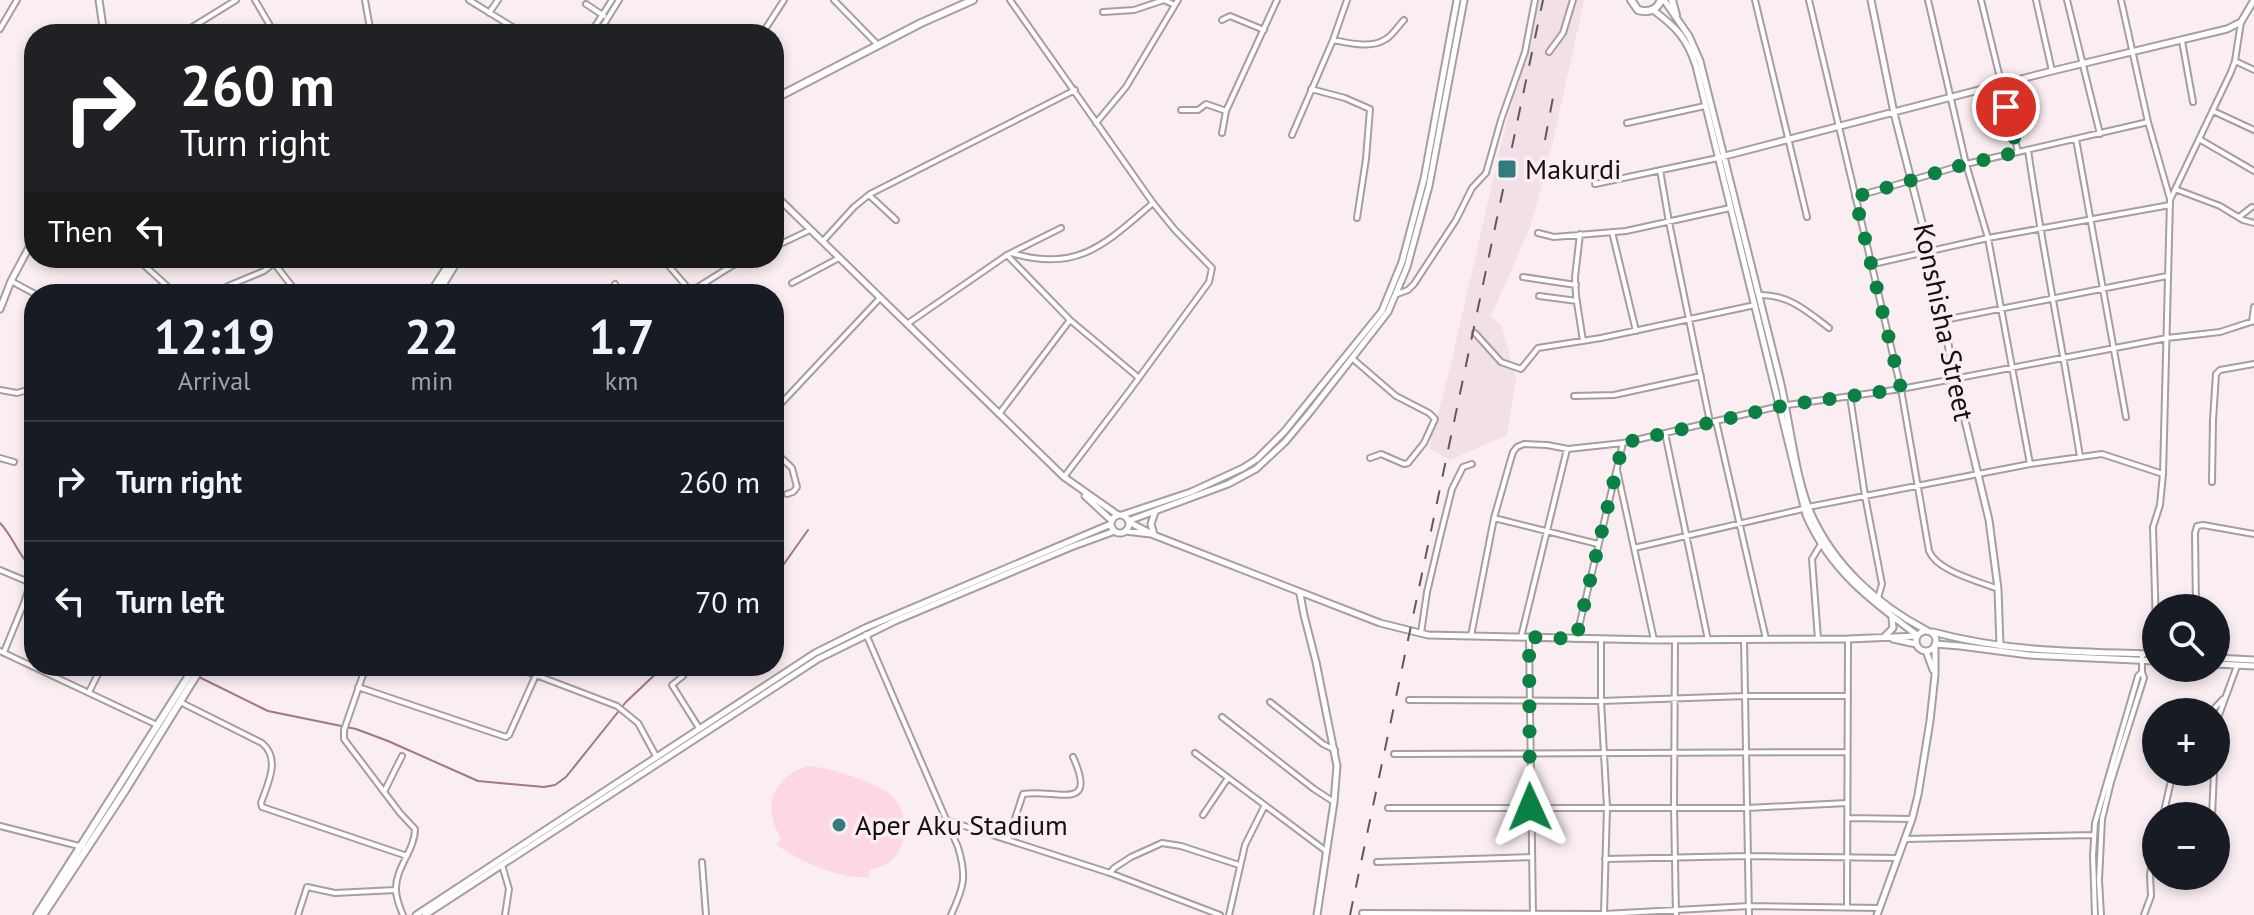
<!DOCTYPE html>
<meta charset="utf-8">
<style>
:root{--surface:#171b24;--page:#20242c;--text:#f1f3f6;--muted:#9ea1a6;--line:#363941}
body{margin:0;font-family:"PT Sans",sans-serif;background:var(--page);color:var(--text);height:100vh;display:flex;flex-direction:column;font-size:30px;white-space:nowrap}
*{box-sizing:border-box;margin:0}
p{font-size:26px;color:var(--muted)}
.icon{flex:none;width:44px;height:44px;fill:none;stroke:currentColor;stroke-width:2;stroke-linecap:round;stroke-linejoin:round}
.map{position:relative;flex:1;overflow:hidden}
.side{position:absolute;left:24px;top:284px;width:760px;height:392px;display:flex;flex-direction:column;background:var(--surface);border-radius:32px;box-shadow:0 4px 12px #0003}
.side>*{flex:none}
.banner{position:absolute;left:24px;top:24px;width:760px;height:244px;border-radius:32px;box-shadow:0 4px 12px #0003;background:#202124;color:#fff;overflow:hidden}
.tools{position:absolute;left:2142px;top:594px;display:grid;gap:16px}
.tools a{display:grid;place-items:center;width:88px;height:88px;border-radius:50%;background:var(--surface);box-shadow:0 4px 12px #0003;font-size:40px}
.pin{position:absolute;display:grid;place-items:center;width:68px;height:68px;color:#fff;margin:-34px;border:4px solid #fff;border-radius:50%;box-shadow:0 2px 8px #0007}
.me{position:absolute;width:88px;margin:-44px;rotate:359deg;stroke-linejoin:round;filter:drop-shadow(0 0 6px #0008)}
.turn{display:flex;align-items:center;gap:28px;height:168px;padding:0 24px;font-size:36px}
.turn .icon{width:104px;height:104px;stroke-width:2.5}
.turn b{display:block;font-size:56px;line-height:68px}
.then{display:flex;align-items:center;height:76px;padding:0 24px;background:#0003;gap:16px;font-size:30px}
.eta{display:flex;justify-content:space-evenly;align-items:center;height:136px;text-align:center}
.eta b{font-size:48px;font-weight:600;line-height:56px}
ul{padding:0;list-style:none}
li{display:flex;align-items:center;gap:24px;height:120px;padding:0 24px;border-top:2px solid var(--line)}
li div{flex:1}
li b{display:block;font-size:30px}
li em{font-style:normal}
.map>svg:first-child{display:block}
.built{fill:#f2dfe7}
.green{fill:#fed7e7}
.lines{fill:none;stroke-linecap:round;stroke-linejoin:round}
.stream{stroke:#a47489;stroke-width:2}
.street-casing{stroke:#a89da1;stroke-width:8}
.secondary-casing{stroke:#a89da1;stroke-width:9}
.primary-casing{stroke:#a89da1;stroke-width:10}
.street{stroke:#fff;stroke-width:4}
.secondary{stroke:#fff;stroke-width:5}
.primary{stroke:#fff;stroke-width:6}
.rail{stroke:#60595b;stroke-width:2;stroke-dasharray:14 14;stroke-linecap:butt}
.route{stroke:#0b8043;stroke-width:14;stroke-dasharray:0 25.2}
.poi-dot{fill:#327b7f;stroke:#faeef2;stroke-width:3}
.labels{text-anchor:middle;stroke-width:7;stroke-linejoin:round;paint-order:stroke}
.poi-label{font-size:28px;fill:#141011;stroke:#faeef2;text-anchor:start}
.street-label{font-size:28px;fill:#141011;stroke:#faeef2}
</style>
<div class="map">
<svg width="2254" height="915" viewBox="0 0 2254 915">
<rect width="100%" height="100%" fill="#faeef2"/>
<path class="built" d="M 1539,0 L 1584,0 L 1554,137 L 1531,225 L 1491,316 L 1502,327 L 1516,379 L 1507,435 L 1450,460 L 1430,449 L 1431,439 L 1449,372 L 1501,145 Z"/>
<path class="green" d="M 808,766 C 828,767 880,783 894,798 C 909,815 908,844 892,860 C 886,866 877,868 869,870 L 869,877 C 845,881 795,860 776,844 L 781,838 C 761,806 773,777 808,766 Z"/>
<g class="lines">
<path class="stream" d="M 0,523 C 13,536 19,558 34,569
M 774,578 L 808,530
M 179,666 L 190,672
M 199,677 L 268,711 L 356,729 L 388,741 L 478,781 L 544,787 L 555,785 L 566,777 L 626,702 L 664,666"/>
<g class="street-casing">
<path id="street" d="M 255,0 L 275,34
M 365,0 L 371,34
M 469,0 L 524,34
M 834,0 L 877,44
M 1010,0 L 1153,203 L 1175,230 L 1212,268 L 1209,282 L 1130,390 L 1064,477
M 1755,0 L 1807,217
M 1809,0 L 1901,389 L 1929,551 C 1937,571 1978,581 1998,589
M 1928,0 L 1966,164 L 1988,238 L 2030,464
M 1981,0 L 2018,152
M 2036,0 L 2052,71
M 2067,0 L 2100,134
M 2121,0 L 2148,122 L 2170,199
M 586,4 L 604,16
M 1103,12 L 1134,10 L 1164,0 L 1175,5
M 489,13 L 498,0
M 1222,20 L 1230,16 L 1264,30
M 0,29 L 17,0
M 181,34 L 236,0
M 329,34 L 333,34
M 590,34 L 612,0
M 598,34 L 619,0
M 762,34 L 784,0
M 1333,40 C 1349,43 1371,49 1386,39 C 1393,35 1398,26 1404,20
M 2182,41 L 2193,102
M 1549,52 L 1563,33 L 1573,0
M 2235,61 L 2254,70
M 1311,89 L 1345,98 L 1370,109 L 1366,159 L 1357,218
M 1181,110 L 1198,110 L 1206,104 L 1226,111
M 2213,111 L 2254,130
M 1096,123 L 1126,87 L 1178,0
M 1627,123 L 1705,106
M 1222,133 L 1226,111 L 1277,0
M 1292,135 L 1333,40 L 1347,0
M 2076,139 L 2126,417
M 2199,139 L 2254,171
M 2028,150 C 2043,253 2064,354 2080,457
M 1660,170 L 1669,222 L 1710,422
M 1595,184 L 1718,158
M 2175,189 L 2220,206 L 2243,220 L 2254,223
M 869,195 L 896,220
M 1855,197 L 1966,164 L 2148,122
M 2239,217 L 2252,207
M 1612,232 L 1636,331
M 1538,233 L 1554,237 L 1626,231 L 1730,208
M 1580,234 L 1575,277 L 1576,296 L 1583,341
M 823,241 L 854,207 L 870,194 L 1075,90
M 774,247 L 810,230
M 1011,253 C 1078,273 1105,244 1153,203
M 1007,255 L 1070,320 L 1139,378
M 136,258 L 167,286 L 162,294
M 270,258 L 298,294
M 662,258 L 693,294
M 216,259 L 232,258
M 1873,264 L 1988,238 L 2170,205
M 1523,277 L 1576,285
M 11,281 L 35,294
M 792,283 L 839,258
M 615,284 L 620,294
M 167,286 L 177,294
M 228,286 L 264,271 L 280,258
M 687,294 L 730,267 L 749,258
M 1397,294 L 1408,290 L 1414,284 L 1456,220 L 1472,188 L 1486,173 L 1501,120 L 1525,52 L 1535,0
M 1759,295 C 1788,294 1807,311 1829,328
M 1539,296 L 1577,301
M 1944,320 L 2167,276
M 2252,322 L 2254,307
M 907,324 L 1007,255 L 1061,228
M 1475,333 L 1501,362 L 1521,369 L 1538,348 L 1601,338 L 1755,305
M 1353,359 L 1396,396 L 1429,413 L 1435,419 L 1424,443 L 1408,463 L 1404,464 L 1381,454 L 1370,458
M 0,390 L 17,393 L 34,388
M 1574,396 L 1614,395 L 1701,376
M 1850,396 L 1865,496 L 1882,584 L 1878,598
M 774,411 L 880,298
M 999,414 L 1070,320
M 1716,421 L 1766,639
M 1665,433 L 1708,640
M 774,451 L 792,468 L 797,487 L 793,492 L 787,494
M 0,458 L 14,462
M 1617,470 L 1654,640
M 2212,482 L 2213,420 L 2216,374 L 2220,370 L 2254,364
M 1808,507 L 2030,464 L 2102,454 L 2163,474
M 1494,518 L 1598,544
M 1634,548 L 1803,509
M 0,570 L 31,583
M 2196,608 L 2195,533 L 2197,526 L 2203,525 L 2254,534
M 2156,627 L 2153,527 L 2160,505 L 2163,474 L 2170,200 L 2231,72 L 2235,61 L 2241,22
M 1421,633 L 1427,592 L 1440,537 L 1452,489 L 1463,467 L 1472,464
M 866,634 L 958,847 C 967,877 964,887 951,915
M 1471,636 L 1494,518 L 1510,462 L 1513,452 L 1517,447 L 1524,444 L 1547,445 L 1568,449 L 1623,443 L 1780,406 L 1901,389 L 2167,338 L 2220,332 L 2254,321
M 1521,637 L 1567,449
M 1529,637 L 1533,915
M 1576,639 L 1623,443
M 1601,639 L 1601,701 L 1607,807 L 1604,913
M 1744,639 L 1749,915
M 1818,639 L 1812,559 L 1821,544
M 1675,640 L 1674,807 L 1676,915
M 0,651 L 157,725
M 4,652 L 24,603 L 32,578
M 366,666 L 344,730 L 344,739 L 400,813 L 415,829 C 415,850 395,868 396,890 C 396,898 400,908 403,915
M 512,666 L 617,706 L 638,723 L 656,756
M 683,676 L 672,685 L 699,728
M 358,687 L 506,737 L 509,735 L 540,666
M 89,692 L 102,666
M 1409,700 L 1601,701 L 1746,696 L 1847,696
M 180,702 L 262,743 C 281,759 268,783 261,803 L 262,807 L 407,856
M 1270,702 L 1323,744 L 1335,750
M 2211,712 L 2223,699
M 1222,717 L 1314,789 L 1334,802
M 2216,723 L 2237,666
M 1195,753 L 1326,851
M 1394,754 L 1847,752
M 384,792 L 402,756
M 1388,808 L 1747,808 L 1847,803
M 1203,815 L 1228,778
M 2163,816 L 2173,772
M 2212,816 L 2214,772
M 1848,818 L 1912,819
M 946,820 L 1110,873 L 1220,915
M 0,826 L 83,847
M 1905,839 L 2093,835
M 1008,840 L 1023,794 C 1054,788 1099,814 1073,757
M 1605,859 L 1748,856 L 1898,858
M 702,862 L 706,915
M 1377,862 L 1531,857
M 502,865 L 509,889 L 505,915
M 1110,873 L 1114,868 L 1131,857 L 1162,843 L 1181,846 L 1239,865
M 1847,907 L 1848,639
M 1362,913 L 1604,914 L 1749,906 L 1880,908
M 298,915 L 307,887 L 335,893 L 395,890
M 1229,915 L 1245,845 L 1265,805
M 2095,915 L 2093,856 L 2095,823 L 2138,676 L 2142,672
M 2101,915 L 2099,880 L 2102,819 L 2111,782 L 2144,678 L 2142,672 L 2142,654
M 2144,915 L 2151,896 L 2150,874 L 2156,845"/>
</g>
<g class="secondary-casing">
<path id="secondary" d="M 99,0 L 104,34
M 1664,0 L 1689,36 L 1700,61 C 1726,168 1754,274 1780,380 C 1790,421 1795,479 1812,516 C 1835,566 1878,605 1926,630
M 1871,0 L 1894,113 L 1929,250 L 1955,379 L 1989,520 L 1998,589 L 2000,646
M 1653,10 C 1676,27 1687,38 1696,66 L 1806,515 C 1830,570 1870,600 1917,635
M 1721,157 L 2052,71 L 2227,29 L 2241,22 L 2254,0
M 774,194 L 1064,477 L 1118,515
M 0,309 L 11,281 L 34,238
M 1085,496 L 1112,521
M 1122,515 L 1191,492 L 1243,468 L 1257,459 L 1284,432 L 1382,311 L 1402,262 L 1424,179 L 1457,0
M1111 524a9 9 0 1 1 18 0a9 9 0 1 1-18 0Z
M 1128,521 L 1228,484 L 1256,469 L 1285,442 L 1310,412 L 1388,312 L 1407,267 L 1429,186 L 1464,0
M 1129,522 L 1150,533
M 1125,531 L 1151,534 L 1380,623 L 1428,635 L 1654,640 L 1848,639 L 1917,636
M 1154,535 L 1151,524 L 1155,512
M 1300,594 L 1304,615 L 1316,662 L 1337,766 L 1334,802 L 1317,915
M1916 641a10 10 0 1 1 20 0a10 10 0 1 1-20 0Z
M 1933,632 C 2006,652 2081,652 2156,654
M 1885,636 L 1893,628 L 1892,618
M 1893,639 L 1916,644
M 1935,644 L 1960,646 L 2029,655 L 2156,661
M 1926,651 L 1933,670
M 2216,658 L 2254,660
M 2216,664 L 2254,666
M 416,915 L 815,653 L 865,628 L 1111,524
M 425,915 L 818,659 L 895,621 L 1071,547 L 1115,531
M 1877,915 L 1912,819 L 1918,795 L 1930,721 L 1935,675 L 1935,645"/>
</g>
<g class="primary-casing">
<path id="primary" d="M 1631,0 L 1638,10 C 1649,13 1657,10 1661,0
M 1672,0 L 1676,15
M 774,99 L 921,23 L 973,0
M 430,294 L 453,258
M 437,294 L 459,258
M 37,915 L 195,666
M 43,915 L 126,789 L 202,666"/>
</g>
<use href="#street" class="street"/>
<use href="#secondary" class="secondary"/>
<use href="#primary" class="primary"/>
<path class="rail" d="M 1545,140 L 1554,92
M 1350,915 L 1543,0"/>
</g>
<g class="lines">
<path class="route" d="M 1530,807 L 1529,637 L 1576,639 L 1623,443 L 1786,405 L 1901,389 L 1855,197 L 1966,164 L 2018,152 L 2006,107"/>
</g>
<g class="poi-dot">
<rect x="1497" y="159" width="20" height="20" rx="4"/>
<circle cx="839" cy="825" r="8"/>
</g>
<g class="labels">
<g class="poi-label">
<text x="1525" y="179">Makurdi</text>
<text x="855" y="835">Aper Aku Stadium</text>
</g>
<g class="street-label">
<text transform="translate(1944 322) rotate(78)" y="10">Konshisha Street</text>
</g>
</g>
</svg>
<div class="tools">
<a><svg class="icon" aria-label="search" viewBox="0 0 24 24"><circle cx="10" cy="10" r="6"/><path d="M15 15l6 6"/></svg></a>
<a>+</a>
<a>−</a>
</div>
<div class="pin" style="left:2006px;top:107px;background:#d93025"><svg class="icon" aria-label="arrive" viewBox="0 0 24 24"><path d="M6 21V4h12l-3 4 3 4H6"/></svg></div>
<svg class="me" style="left:1530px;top:807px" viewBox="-20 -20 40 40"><path d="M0-17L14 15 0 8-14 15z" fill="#0b8043" stroke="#fff" stroke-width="4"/></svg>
<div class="banner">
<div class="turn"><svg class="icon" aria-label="right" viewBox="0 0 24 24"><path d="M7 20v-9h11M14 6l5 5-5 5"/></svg><div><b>260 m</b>Turn right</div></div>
<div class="then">Then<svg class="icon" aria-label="left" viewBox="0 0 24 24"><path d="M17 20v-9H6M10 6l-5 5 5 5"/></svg></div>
</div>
<section class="side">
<div class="eta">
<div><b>12:19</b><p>Arrival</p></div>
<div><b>22</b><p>min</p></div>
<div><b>1.7</b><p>km</p></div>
</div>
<ul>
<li><svg class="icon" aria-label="right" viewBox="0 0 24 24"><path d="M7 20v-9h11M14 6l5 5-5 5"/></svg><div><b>Turn right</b></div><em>260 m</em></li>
<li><svg class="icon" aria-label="left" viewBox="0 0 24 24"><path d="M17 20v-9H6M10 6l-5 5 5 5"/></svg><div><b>Turn left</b></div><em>70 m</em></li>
</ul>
</section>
</div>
